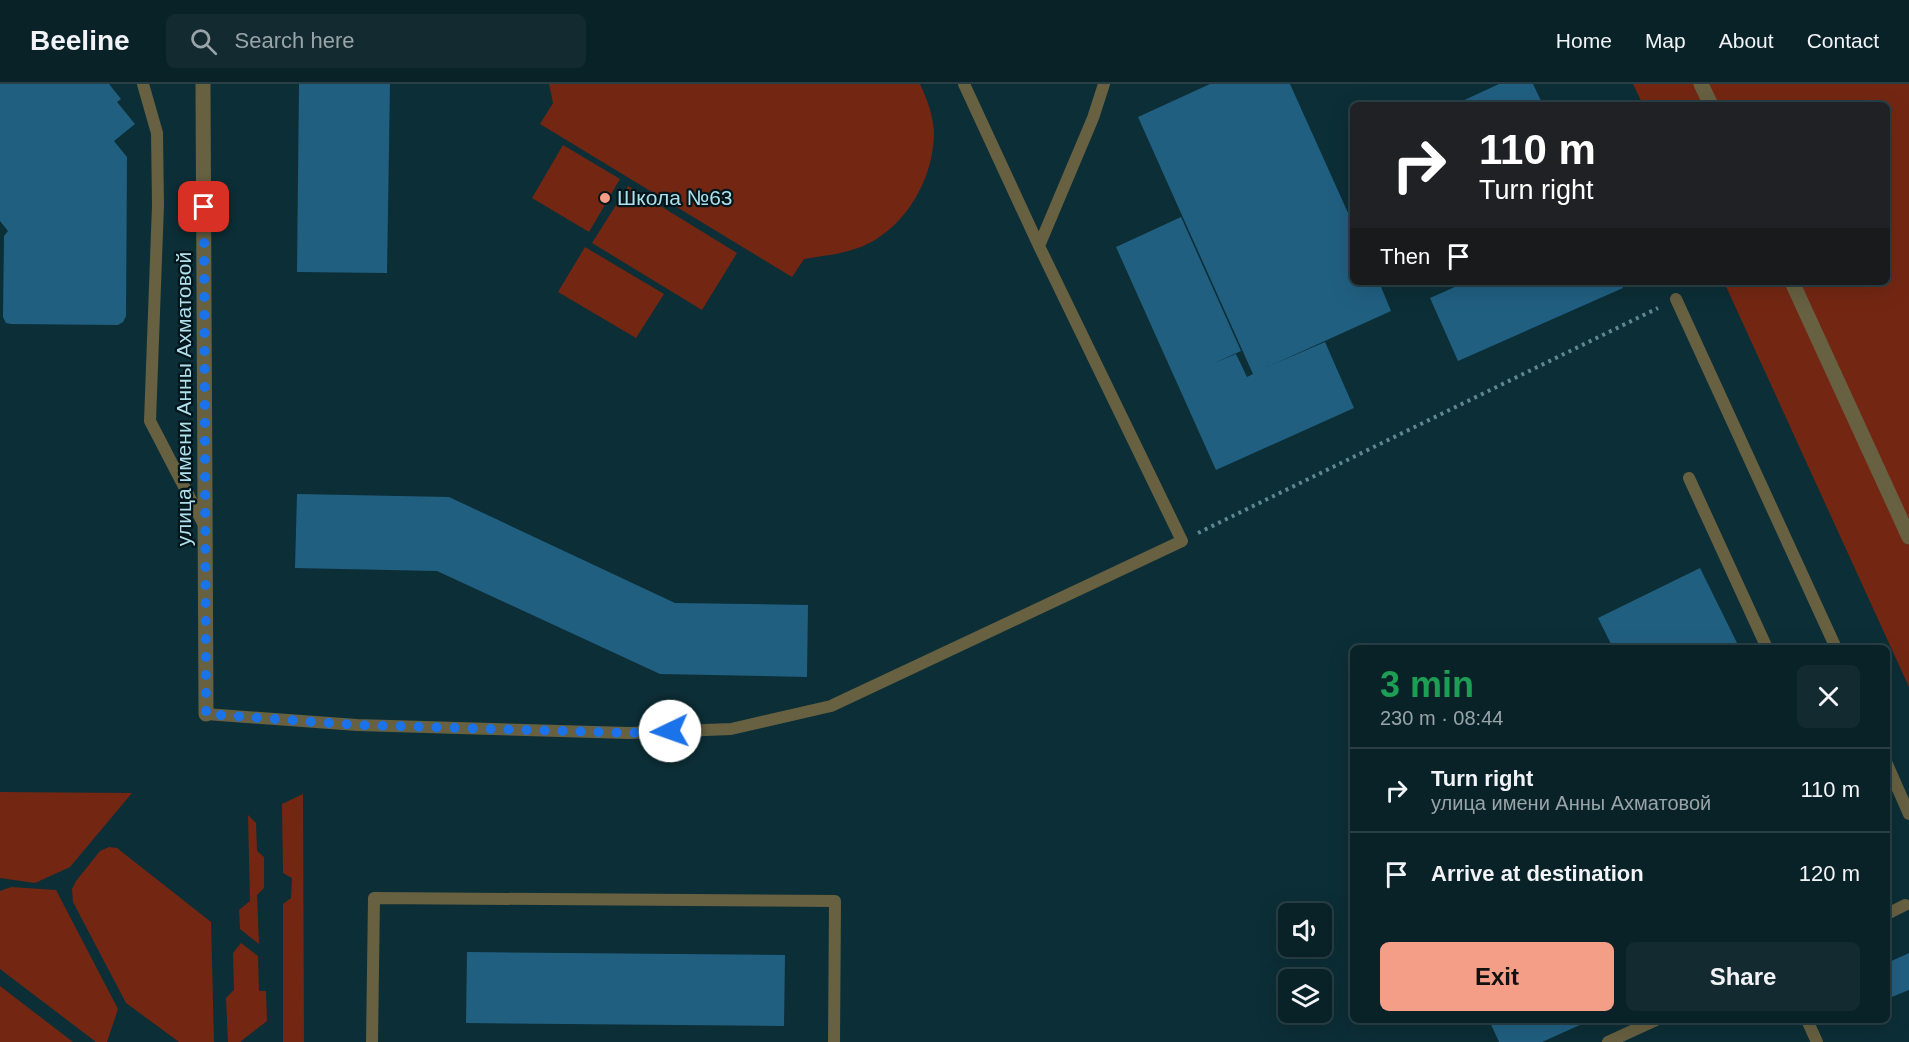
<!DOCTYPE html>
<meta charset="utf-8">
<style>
:root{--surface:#092228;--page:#122a30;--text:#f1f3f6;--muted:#99a4a8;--line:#293f45;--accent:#f49e87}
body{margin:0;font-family:Helvetica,sans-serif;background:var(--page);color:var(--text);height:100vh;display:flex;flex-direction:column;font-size:22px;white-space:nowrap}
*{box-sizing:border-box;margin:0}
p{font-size:20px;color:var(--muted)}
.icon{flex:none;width:33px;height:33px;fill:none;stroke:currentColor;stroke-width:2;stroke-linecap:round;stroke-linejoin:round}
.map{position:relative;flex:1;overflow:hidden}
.panel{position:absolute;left:1350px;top:561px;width:540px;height:378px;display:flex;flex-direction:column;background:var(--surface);border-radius:9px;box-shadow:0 6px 24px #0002,0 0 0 2px var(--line)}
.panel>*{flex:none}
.hud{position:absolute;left:1350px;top:18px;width:540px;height:183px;border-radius:9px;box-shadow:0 6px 24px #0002,0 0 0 2px var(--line);background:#202124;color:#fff;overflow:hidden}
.tools{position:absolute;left:1278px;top:819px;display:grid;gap:12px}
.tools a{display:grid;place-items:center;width:54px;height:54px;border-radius:9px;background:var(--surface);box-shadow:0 6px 24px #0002,0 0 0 2px var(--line);font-size:30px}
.pin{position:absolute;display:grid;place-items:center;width:51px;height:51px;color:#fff;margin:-26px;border-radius:12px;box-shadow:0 3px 9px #0006}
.me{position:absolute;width:66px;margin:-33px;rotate:267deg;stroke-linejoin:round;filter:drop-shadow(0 0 4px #0008)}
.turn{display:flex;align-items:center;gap:21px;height:126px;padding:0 30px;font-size:27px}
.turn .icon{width:78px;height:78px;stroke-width:2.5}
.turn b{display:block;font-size:42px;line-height:51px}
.then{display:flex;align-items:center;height:57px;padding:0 30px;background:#0003;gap:12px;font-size:22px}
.round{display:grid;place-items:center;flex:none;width:63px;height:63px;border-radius:9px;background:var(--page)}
.headline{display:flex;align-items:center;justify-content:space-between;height:102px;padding:0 30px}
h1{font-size:36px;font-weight:800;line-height:45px;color:#1e9e55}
.action{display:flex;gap:12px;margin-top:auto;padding:12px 30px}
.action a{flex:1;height:69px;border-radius:9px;background:var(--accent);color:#111;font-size:24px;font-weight:800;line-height:69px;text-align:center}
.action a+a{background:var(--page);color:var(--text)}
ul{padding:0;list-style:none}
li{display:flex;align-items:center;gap:18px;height:84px;padding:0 30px;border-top:2px solid var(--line)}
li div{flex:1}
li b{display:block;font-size:22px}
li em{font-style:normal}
header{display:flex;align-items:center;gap:36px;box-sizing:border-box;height:84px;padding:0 30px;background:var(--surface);border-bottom:2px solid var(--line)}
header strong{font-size:28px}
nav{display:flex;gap:33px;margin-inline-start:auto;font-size:21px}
.search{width:420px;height:54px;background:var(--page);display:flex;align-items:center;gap:15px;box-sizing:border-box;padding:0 21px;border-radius:9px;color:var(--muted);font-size:22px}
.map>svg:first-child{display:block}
.green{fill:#732712}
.building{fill:#215f81}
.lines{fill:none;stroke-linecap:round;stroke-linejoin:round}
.path{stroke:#608893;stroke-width:4;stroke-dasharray:3 4.5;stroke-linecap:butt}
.service{stroke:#676041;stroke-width:12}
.minor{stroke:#676041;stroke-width:15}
.route{stroke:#1a73e8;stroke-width:10;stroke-dasharray:0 18}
.poi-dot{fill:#f49e87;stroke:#01151b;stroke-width:2}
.labels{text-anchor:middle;stroke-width:4.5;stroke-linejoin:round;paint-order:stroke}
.poi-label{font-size:21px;fill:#b0dfec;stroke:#01151b;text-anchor:start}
.street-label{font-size:21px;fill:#b0dfec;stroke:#01151b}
</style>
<header>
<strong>Beeline</strong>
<div class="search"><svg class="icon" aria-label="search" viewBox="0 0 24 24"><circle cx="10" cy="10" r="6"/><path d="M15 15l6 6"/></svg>Search here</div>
<nav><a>Home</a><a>Map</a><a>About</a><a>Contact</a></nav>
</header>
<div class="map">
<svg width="1909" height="958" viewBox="0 0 1909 958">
<rect width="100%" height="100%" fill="#0c2e36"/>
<path class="green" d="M 549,0 L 920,0 C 927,15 933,31 934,48 C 934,90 911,134 875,156 C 853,169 829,171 804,175 L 792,193 L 540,40 L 553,19 Z
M 1633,0 L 1909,0 L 1909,603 L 1724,198 L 1887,198 L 1887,21 L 1643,21 Z
M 563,61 L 620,95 L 589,148 L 532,114 Z
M 628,102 L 737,169 L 702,226 L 592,159 Z
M 585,163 L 664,210 L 636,254 L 558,208 Z
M 0,708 L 132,709 L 70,783 L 35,799 L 0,794 Z
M 303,710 L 304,958 L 283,958 L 283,820 L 291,814 L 292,794 L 283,789 L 282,720 Z
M 248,731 L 256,739 L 257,767 L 264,773 L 264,804 L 257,811 L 259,860 L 240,845 L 239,826 L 250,817 Z
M 109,763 L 117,764 L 211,838 L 214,958 L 179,958 L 126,919 L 73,818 L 72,805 L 76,797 L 100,767 Z
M 11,803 L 56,806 L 118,925 L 107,958 L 96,958 L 0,885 L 0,807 Z
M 241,859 L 258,872 L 259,907 L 266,907 L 267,937 L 240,958 L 228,958 L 226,914 L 234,906 L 233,869 Z
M 0,902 L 73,958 L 0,958 Z"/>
<path class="building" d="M 0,0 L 109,0 L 121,15 L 117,18 L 135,40 L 114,57 L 127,73 L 126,232 L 123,238 L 118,241 L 11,240 L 6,239 L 3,233 L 4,152 L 8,147 L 0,137 Z
M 299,0 L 390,0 L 387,189 L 297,188 Z
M 1210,0 L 1290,0 L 1353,140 L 1353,198 L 1379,198 L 1391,227 L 1265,284 L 1325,258 L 1354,324 L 1216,386 L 1116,163 L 1181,133 L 1241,267 L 1212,280 L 1236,270 L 1247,293 L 1253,290 L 1138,33 Z
M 1499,0 L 1533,0 L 1543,21 L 1461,21 L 1460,18 Z
M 1466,198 L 1621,198 L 1623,204 L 1458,277 L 1430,214 Z
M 297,410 L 449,413 L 675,519 L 808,521 L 807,593 L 660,590 L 437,487 L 295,484 Z
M 1700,484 L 1739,563 L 1736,564 L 1613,564 L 1598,534 Z
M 467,868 L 785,871 L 784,942 L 466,939 Z
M 1909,869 L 1909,906 L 1887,915 L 1887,879 Z
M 1489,936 L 1591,936 L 1542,958 L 1499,958 Z"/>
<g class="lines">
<path class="path" d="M 1198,449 L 1658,224"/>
<path class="service" d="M 143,0 L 157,49 L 158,121 L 150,337 L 205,443
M 1039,162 L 1093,34 L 1104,0
M 1676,215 L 1836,564
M 1689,394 L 1767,564
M 206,630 L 357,641 L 629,649 L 731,645 L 831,622 L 1182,457 L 1039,162 L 964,0
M 1887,680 L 1909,730
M 1887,830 L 1905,821
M 1807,936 L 1817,958
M 372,958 L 374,814 L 835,817 L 834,958
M 1608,958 L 1656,936"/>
<path class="minor" d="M 203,0 L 206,630
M 1701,0 L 1711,21
M 1792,198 L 1909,453"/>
</g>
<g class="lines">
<path class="route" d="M 204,123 L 206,630 L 357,641 L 629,649 L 670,647"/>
</g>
<circle class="poi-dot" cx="605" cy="114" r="6"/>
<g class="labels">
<g class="poi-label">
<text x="617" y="121">Школа №63</text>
</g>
<g class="street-label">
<text transform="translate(184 315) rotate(-90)" y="7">улица имени Анны Ахматовой</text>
</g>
</g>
</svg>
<div class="tools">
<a><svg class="icon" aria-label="sound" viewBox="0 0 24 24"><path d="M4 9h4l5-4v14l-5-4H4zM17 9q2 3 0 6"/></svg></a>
<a><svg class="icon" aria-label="layers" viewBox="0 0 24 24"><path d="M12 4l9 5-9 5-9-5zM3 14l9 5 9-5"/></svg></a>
</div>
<div class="pin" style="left:204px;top:123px;background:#d93025"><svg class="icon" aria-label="arrive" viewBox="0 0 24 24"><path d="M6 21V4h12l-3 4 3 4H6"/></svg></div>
<svg class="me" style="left:670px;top:647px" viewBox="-20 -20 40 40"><circle r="19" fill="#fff"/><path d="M0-13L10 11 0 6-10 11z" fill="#1a73e8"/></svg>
<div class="hud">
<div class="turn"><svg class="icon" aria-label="right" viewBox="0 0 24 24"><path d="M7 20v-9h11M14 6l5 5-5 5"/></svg><div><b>110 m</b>Turn right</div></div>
<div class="then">Then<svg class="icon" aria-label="arrive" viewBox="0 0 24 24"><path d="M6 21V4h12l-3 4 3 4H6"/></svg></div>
</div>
<section class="panel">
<div class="headline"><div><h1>3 min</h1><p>230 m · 08:44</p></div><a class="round"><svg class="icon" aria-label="close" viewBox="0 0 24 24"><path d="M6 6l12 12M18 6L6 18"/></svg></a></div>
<ul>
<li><svg class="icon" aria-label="right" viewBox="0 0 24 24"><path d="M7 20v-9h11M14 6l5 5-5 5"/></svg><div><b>Turn right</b><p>улица имени Анны Ахматовой</p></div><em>110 m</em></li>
<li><svg class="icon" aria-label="arrive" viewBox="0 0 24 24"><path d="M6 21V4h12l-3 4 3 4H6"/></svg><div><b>Arrive at destination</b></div><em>120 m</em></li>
</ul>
<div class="action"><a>Exit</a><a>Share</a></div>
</section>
</div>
